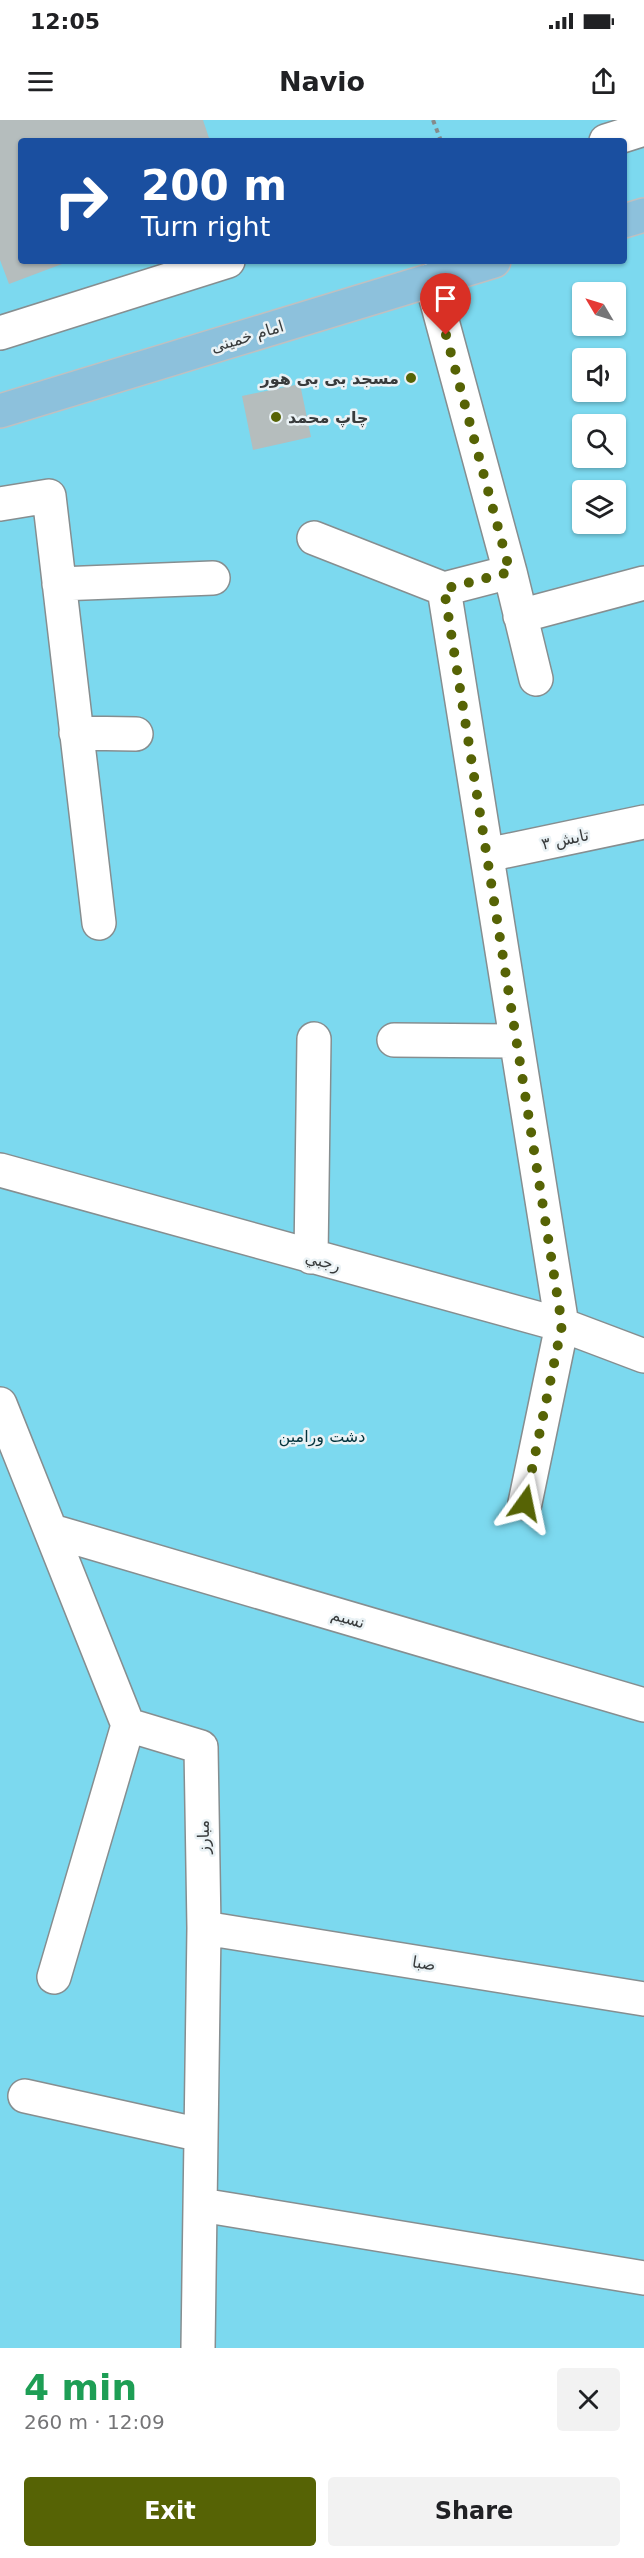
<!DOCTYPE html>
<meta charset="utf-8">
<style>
:root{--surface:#fff;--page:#f2f2f2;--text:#202124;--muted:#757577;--accent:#566305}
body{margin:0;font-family:"DejaVu Sans","Noto Naskh Arabic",sans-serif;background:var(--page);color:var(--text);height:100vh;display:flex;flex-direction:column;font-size:22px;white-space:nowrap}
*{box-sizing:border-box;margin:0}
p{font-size:20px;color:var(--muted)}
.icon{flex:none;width:33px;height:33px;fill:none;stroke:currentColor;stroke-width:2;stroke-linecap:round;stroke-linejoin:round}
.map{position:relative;height:2228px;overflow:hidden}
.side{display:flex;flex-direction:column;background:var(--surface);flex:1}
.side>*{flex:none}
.banner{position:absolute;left:18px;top:18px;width:609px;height:126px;border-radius:6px;box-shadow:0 2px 4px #0004;background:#1a4fa0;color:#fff;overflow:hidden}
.needle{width:39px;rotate:308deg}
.fabs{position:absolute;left:572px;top:162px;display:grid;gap:12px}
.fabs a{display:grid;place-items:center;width:54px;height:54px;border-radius:6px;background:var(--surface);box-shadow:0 2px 4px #0004;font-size:30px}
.pin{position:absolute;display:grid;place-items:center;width:51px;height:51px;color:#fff;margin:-62px -26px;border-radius:50% 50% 50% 0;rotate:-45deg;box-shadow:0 0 6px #0007}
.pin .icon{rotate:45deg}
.me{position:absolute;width:66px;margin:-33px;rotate:12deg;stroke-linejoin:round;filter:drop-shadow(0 0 4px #0008)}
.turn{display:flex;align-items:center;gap:21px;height:126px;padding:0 24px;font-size:27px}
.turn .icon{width:78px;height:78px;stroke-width:2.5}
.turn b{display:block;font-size:42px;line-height:51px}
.round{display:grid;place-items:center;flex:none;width:63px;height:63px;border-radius:6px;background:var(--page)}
.summary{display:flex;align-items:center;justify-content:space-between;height:102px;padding:0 24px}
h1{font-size:36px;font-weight:700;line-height:45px;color:#1e9e55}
.primary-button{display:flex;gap:12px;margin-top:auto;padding:12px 24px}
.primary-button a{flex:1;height:69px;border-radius:6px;background:var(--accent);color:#fff;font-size:24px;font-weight:700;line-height:69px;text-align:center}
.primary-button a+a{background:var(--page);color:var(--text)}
.status{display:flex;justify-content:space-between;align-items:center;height:42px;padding:0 30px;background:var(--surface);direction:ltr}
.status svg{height:16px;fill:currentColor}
header{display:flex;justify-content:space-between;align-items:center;height:78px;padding:0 24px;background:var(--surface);font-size:27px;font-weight:700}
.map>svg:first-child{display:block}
.green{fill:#7cd9ef;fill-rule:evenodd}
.building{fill:#b5bdbd}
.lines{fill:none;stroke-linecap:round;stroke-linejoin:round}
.minor-casing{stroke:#868e90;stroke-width:36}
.major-casing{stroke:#bfc0c1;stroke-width:36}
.path{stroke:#858b8c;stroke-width:4;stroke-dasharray:4.5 4.5;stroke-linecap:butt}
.minor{stroke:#fff;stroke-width:33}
.major{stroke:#8dc1dc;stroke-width:33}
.route{stroke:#566305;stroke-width:10;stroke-dasharray:0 18}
.poi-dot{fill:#566305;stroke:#eaf2f5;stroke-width:2}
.labels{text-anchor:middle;stroke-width:5;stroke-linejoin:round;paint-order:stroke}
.street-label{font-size:16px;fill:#383b3c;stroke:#eaf2f5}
.poi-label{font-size:16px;font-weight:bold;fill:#383b3c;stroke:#eaf2f5;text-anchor:end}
.park-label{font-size:16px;fill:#03333c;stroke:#eaf2f5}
</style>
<div class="status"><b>12:05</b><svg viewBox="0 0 49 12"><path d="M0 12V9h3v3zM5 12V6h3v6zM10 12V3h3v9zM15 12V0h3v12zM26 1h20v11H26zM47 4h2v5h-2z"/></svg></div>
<header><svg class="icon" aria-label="menu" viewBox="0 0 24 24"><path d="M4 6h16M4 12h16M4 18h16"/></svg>Navio<svg class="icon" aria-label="share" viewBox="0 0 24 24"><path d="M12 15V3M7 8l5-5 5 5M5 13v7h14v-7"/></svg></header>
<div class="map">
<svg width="644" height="2228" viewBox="0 0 644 2228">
<rect width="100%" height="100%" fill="#dde5e7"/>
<path class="green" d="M 0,0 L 644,0 L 644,2228 L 0,2228 ZM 21,21 L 624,21 L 624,141 L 21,141 ZM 582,172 L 615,172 L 615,206 L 582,206 ZM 582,238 L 615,238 L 615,272 L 582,272 ZM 582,304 L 615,304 L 615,338 L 582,338 ZM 582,370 L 615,370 L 615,404 L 582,404 Z"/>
<path class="building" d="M 0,0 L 203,0 L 210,21 L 21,21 L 21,141 L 70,141 L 9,164 L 0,140 Z
M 300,264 L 311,317 L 253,330 L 242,276 Z"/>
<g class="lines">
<g class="minor-casing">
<path id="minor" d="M 606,21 L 644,9
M 431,160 L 510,452 L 536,559
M 0,213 L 228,141
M 0,384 L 49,376 L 99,803
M 314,418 L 444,469
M 510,452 L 444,469 L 562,1205 L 525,1383
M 59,464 L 213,458
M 520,496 L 644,463
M 76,613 L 136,614
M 487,735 L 644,702
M 394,920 L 516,921
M 0,1050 L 562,1205 L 644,1236
M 311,1137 L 314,919
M 0,1284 L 128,1605 L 201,1627 L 204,1808 L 198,2228
M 52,1411 L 644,1585
M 204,1808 L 644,1879
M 54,1857 L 128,1605
M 25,1976 L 201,2015
M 201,2085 L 644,2158"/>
</g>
<g class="major-casing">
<path id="major" d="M 624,101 L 644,95
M 0,291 L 494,141"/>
</g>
<path class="path" d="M 433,0 L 441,21"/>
<use href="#minor" class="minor"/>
<use href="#major" class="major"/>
</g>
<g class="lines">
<path class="route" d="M 446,215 L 510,452 L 444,469 L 562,1205 L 525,1383"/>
</g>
<g class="poi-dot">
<circle cx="411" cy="258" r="6"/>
<circle cx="276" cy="297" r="6"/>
</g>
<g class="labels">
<g class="street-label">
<text transform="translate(247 216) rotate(-17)" y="6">امام خمینی</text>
<text transform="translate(565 719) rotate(-12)" y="6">تابش ۳</text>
<text transform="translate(323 1141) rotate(15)" y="6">رجبي</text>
<text transform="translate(348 1498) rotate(16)" y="6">نسيم</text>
<text transform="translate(203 1717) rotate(-91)" y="6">مبارز</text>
<text transform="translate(424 1843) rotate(9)" y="6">صبا</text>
</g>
<g class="poi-label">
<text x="399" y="264">مسجد بی بی هور</text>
<text x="288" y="303" text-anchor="start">چاپ محمد</text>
</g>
<g class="park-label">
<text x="322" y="1322">دشت ورامین</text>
</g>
</g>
</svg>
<div class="fabs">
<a><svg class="needle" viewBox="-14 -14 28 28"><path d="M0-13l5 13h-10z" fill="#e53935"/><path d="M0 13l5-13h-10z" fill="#757577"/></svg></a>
<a><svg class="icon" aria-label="sound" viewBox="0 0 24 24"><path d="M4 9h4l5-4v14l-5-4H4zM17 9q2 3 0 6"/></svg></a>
<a><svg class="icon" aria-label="search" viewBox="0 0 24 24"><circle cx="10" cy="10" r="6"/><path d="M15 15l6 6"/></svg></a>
<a><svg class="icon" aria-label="layers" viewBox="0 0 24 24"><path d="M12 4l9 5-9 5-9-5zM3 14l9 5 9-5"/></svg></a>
</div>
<div class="pin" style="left:446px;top:215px;background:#d93025"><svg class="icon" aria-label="arrive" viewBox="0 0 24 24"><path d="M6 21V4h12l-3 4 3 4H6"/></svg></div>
<svg class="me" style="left:525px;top:1383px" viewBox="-20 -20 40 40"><path d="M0-17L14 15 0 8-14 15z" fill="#566305" stroke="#fff" stroke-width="4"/></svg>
<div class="banner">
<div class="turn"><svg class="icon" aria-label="right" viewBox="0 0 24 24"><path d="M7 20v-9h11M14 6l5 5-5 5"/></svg><div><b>200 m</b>Turn right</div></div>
</div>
</div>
<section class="side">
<div class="summary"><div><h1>4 min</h1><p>260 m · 12:09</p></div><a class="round"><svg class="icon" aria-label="close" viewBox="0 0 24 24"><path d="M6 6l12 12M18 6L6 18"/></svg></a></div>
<div class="primary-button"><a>Exit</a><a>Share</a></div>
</section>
